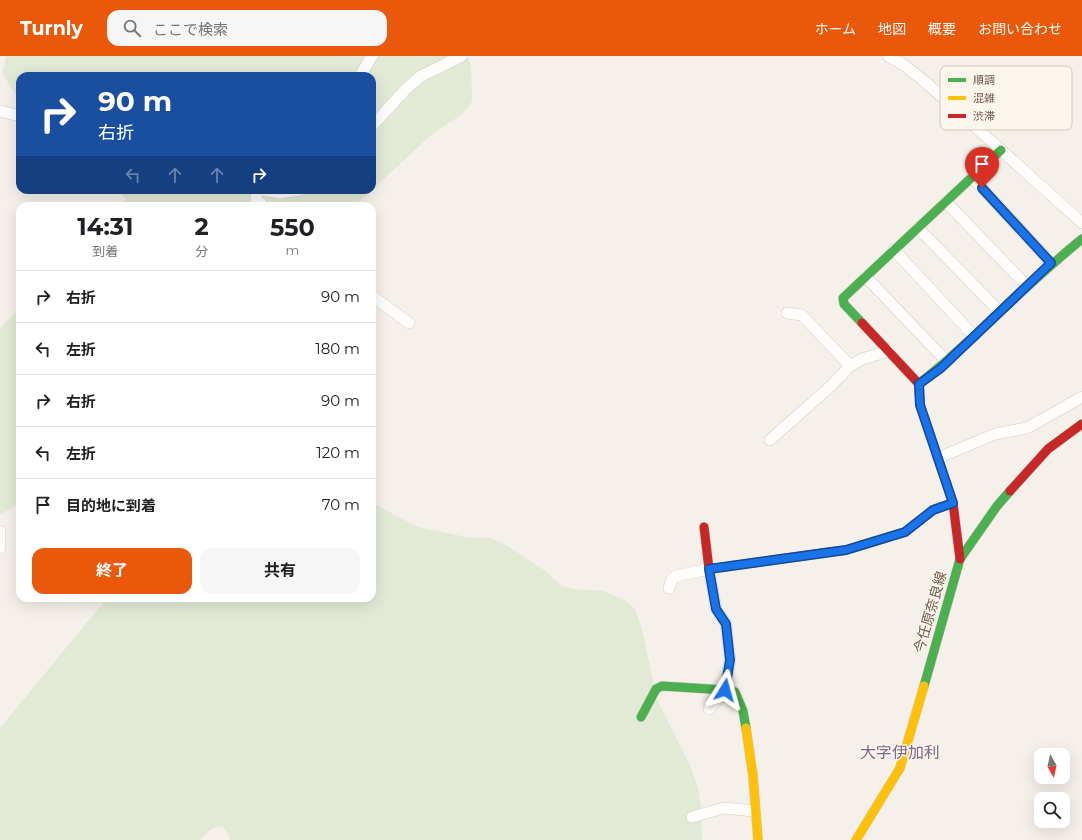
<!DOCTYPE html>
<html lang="ja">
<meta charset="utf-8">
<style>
:root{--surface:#fff;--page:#f6f6f6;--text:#202124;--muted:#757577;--line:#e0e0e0;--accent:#ea580c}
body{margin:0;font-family:Montserrat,"Noto Sans JP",sans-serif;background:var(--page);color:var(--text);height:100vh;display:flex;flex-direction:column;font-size:15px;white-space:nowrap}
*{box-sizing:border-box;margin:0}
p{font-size:13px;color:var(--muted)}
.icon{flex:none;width:22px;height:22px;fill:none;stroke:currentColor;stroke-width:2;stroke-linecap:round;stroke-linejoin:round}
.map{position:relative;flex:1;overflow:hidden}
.side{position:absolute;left:16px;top:146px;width:360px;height:400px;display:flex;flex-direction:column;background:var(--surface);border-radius:12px;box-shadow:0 4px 16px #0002}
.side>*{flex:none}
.banner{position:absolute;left:16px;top:16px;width:360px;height:122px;border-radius:12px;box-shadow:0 4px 16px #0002;background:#1a4fa0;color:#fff;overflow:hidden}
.needle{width:26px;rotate:171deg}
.buttons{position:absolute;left:1034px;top:692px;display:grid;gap:8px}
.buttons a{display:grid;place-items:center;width:36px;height:36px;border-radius:8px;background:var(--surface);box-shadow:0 4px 16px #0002;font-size:20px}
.pin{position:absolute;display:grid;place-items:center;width:34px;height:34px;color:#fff;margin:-41px -17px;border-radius:50% 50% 50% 0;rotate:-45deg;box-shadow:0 0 4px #0007}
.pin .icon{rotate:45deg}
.me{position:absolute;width:44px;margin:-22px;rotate:8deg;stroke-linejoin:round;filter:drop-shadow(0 0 3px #0008)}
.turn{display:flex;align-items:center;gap:14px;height:84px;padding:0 16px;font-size:18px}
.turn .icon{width:52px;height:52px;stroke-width:2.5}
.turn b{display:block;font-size:28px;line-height:34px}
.lanes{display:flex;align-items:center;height:38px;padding:0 16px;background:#0003;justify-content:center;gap:20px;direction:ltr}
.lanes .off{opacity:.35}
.eta{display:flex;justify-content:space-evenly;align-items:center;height:68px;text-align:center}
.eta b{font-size:24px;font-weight:700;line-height:28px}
.cta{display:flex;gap:8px;margin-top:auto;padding:8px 16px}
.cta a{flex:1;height:46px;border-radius:12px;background:var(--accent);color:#fff;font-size:16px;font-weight:700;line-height:46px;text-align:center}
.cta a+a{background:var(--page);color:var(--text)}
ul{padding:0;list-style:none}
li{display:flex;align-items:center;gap:12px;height:52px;padding:0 16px;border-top:1px solid var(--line)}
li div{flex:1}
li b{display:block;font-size:15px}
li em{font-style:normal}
header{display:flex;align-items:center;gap:24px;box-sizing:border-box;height:56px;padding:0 20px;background:var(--accent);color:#fff}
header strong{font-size:19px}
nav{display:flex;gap:22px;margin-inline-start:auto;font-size:14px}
.search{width:280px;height:36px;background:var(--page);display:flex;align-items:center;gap:10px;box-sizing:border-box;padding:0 14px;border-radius:12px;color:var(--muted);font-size:15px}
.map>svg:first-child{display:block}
.green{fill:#e2ead6}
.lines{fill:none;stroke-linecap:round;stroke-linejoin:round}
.street-casing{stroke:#d2ccc6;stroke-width:12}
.fast-casing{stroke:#d3ccc5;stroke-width:10}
.slow-casing{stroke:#d3ccc5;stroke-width:10}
.jam-casing{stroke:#d3ccc5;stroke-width:10}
.street{stroke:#fefdfc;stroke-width:11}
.fast{stroke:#4caf50;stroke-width:9}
.slow{stroke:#ffc107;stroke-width:9}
.jam{stroke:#c62828;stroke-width:9}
.route-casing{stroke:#114b97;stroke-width:10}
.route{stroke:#1a73e8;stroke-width:7}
.labels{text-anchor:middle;stroke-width:3;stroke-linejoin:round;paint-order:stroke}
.street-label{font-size:14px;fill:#6f594e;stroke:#fdf6ec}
.quarter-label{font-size:16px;fill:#7e668c;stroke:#fdf6ec}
.key{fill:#fdf6ec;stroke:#d2c7bd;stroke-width:1}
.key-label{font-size:11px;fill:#6f594e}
</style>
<header>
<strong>Turnly</strong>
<div class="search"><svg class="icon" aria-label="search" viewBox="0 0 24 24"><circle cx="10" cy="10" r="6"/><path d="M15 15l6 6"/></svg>ここで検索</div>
<nav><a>ホーム</a><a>地図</a><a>概要</a><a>お問い合わせ</a></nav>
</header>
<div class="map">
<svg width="1082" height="784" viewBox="0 0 1082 784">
<rect width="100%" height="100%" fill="#f5f0ea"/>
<path class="green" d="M 6,0 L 467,0 L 471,9 L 472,45 L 464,57 L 431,79 L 372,134 L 372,20 L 20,20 L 20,46 L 2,17 Z
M 118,134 L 372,134 L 354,150 L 127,150 L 125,142 Z
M 20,252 L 20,447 L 0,459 L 0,272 Z
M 372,447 L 418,471 L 466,481 L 491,482 L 506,489 L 544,514 L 561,529 L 572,533 L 603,535 L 626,545 L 635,553 L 642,573 L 657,643 L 690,709 L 698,732 L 701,749 L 702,784 L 230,784 C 224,760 211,772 200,784 L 0,784 L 0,672 L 107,542 L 372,542 Z"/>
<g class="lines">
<g class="street-casing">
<path id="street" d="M 888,0 L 904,9 L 930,30 L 1082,167
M 360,20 L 372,0
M 0,55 L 20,60
M 372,70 L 406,33 L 421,20 L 462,0
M 972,121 L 1051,207
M 256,134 L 256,143 L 263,150
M 262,134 L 280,137 L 300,134
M 946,146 L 1027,230
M 918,172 L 1000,256
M 894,194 L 974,280
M 866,221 L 947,306
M 372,240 L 409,267
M 787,257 L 802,259 L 850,310
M 770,384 L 832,329 L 850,310 L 862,303 L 889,295
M 938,402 L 995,378 L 1027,372 L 1082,341
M 0,475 L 0,492
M 669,532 L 672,523 L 676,520 L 709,513 L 716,553 L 726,568 L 730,604 L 725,634 L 709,653
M 692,761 L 724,752 L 754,755"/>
</g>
<g class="fast-casing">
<path id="fast" d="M 862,267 L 844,248 L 843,242 L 1001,94
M 919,328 C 976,282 1025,229 1082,183
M 924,630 L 960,503 L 997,450 L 1010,435
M 641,661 L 656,633 L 662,630 L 725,634 L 735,636 L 743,655 L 746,672"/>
</g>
<g class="slow-casing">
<path id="slow" d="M 830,496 L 846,494 L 905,476 L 933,454 L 953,447
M 746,672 L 753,720 L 758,784
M 856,784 L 900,712 L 924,630"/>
</g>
<g class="jam-casing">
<path id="jam" d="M 862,267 L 919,328 L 920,349 L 953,447 L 960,503
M 1010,435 L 1048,393 L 1082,368
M 704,471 L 709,513 L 830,496"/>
</g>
<use href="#street" class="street"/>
<use href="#fast" class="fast"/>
<use href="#slow" class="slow"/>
<use href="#jam" class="jam"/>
</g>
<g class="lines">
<g class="route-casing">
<path id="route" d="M 725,634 L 730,604 L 726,568 L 716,553 L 709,513 L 846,494 L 905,476 L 933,454 L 953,447 L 920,349 L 919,328 L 941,312 L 1051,207 L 982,132"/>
</g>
<use href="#route" class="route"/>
</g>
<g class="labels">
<g class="street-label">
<text transform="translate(930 556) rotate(-74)" y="5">今任原奈良線</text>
</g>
<g class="quarter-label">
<text x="900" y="702">大字伊加利</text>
</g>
</g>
<rect x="940" y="10" width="132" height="64" rx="6" class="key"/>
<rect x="948" y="22" width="18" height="4" fill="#4caf50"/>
<rect x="948" y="40" width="18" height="4" fill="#ffc107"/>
<rect x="948" y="58" width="18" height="4" fill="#c62828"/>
<g class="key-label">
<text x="973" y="28">順調</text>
<text x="973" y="46">混雑</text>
<text x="973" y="64">渋滞</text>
</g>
</svg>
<div class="buttons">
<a><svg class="needle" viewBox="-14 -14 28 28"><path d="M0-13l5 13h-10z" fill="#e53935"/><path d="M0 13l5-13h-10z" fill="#757577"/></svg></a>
<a><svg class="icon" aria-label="search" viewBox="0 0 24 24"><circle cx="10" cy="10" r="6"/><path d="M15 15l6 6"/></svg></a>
</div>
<div class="pin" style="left:982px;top:132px;background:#d93025"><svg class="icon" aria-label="arrive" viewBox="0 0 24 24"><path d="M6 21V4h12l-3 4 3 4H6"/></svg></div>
<svg class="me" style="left:725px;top:634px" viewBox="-20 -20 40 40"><path d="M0-17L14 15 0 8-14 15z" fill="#1a73e8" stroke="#fff" stroke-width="4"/></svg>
<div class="banner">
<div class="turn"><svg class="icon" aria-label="right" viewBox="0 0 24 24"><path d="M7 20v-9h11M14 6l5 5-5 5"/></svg><div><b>90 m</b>右折</div></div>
<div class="lanes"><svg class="icon off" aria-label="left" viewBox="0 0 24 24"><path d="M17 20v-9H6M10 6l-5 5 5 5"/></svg><svg class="icon off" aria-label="ahead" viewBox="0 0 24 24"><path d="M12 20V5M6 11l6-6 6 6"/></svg><svg class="icon off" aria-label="ahead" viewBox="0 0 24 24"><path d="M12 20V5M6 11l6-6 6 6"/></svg><svg class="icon" aria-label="right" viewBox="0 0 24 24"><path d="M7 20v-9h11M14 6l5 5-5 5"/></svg></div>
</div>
<section class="side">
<div class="eta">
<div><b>14:31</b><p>到着</p></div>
<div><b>2</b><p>分</p></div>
<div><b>550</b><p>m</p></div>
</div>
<ul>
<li><svg class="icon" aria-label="right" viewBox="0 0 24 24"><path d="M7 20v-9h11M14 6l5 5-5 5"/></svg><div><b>右折</b></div><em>90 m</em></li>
<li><svg class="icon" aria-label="left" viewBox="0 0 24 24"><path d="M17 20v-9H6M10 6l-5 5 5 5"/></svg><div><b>左折</b></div><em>180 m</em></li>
<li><svg class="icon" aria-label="right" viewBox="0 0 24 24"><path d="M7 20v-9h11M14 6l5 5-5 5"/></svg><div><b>右折</b></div><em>90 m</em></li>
<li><svg class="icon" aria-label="left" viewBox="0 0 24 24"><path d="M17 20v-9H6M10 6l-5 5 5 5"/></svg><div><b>左折</b></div><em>120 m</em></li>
<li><svg class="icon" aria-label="arrive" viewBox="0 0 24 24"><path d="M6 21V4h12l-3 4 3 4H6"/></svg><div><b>目的地に到着</b></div><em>70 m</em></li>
</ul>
<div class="cta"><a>終了</a><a>共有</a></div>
</section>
</div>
